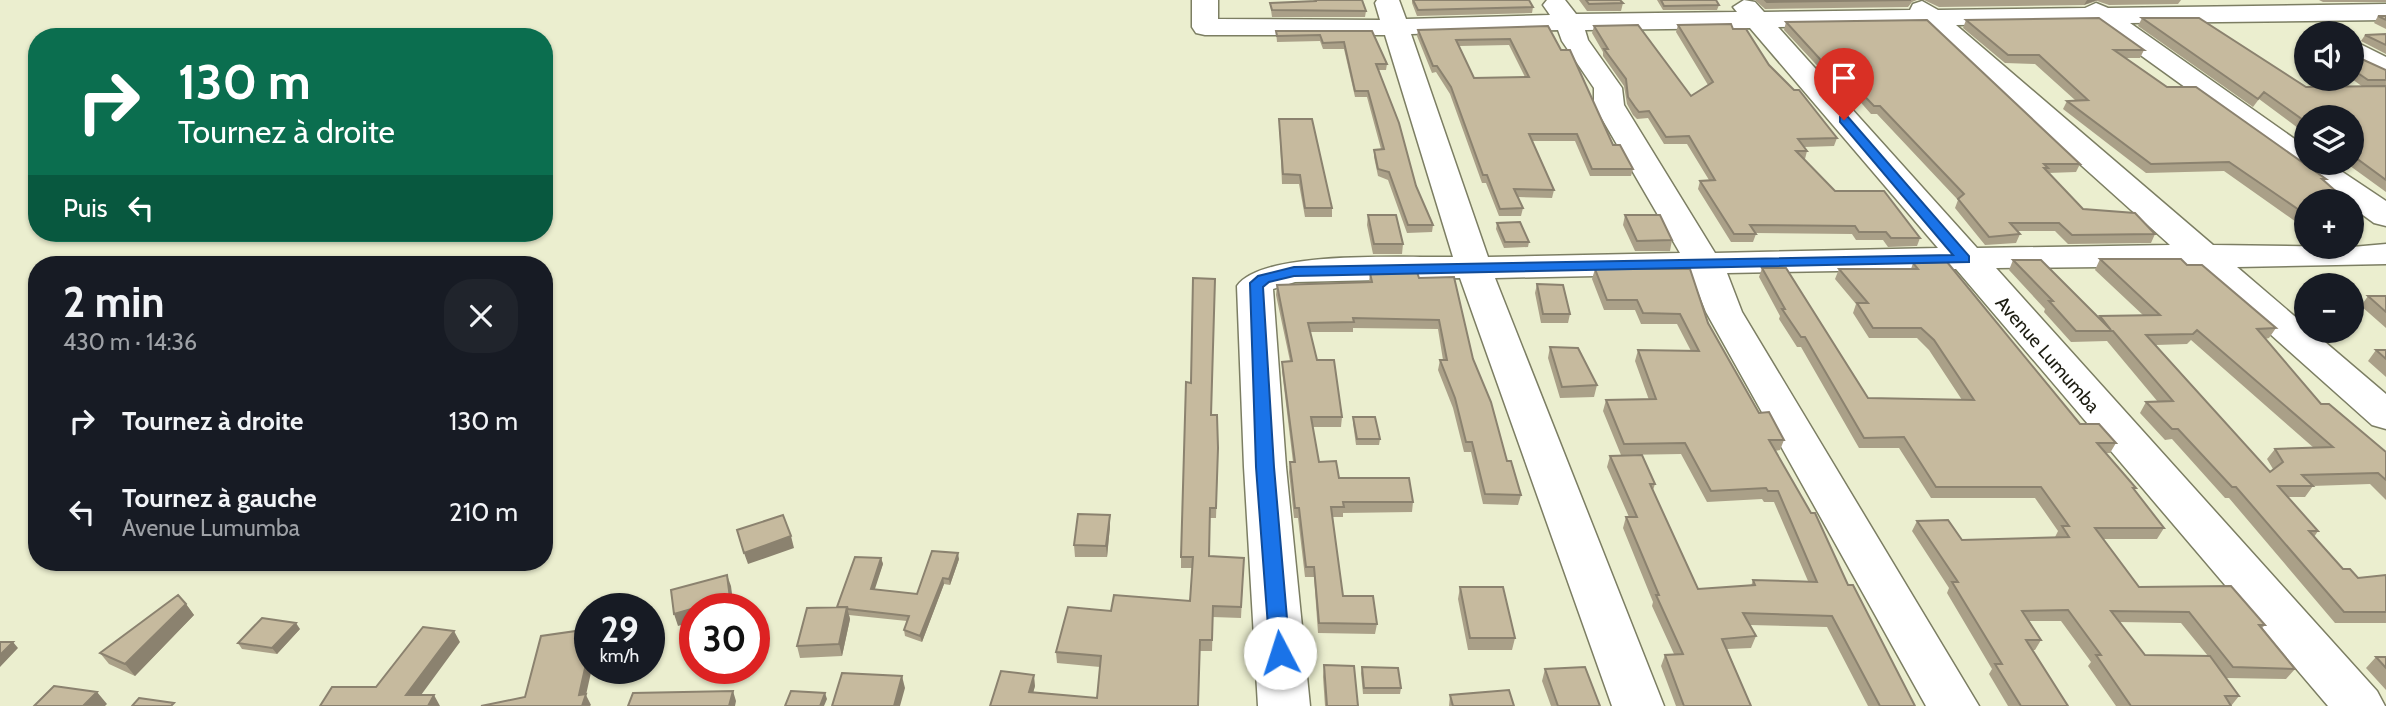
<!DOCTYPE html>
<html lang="fr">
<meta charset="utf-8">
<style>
:root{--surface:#171b24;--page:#20242c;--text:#f1f3f6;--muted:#9ea1a6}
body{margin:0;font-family:Cabin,sans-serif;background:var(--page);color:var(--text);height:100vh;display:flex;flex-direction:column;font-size:26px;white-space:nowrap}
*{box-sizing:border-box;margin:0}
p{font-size:23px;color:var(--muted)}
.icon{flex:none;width:38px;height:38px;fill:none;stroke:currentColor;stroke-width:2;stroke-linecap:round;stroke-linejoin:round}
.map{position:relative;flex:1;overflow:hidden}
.drawer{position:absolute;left:28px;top:256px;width:525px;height:315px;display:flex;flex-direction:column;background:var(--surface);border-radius:28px;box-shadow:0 2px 5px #0004}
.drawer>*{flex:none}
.top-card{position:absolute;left:28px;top:28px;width:525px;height:214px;border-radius:28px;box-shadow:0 2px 5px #0004;background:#0b6e4f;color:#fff;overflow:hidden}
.fabs{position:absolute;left:2294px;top:21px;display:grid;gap:14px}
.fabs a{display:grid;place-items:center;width:70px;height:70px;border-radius:50%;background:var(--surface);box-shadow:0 2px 5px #0004;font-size:35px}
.speed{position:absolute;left:574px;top:593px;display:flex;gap:14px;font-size:35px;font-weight:700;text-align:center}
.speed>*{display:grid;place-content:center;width:91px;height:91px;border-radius:50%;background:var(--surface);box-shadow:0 2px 5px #0004;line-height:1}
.speed small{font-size:18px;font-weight:400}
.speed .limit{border:10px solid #d22;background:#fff;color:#111}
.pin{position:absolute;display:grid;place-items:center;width:60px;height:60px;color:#fff;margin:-72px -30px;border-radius:50% 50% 50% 0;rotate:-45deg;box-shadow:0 0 7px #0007}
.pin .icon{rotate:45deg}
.me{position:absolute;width:77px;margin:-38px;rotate:355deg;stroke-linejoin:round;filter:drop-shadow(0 0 5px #0008)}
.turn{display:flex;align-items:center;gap:24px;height:147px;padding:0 35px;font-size:32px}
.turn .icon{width:91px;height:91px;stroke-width:2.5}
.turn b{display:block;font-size:49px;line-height:60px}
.then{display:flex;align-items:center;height:66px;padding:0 35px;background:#0003;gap:14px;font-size:26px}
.round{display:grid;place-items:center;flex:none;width:74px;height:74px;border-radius:28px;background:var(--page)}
.headline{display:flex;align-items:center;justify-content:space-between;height:119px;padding:0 35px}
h1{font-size:42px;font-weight:700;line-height:52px}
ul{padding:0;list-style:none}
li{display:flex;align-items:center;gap:21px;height:91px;padding:0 35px}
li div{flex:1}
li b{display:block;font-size:26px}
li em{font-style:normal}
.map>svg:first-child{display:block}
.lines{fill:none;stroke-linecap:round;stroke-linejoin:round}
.minor-casing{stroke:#7c7e63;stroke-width:3}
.minor{fill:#fff;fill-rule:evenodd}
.wall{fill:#aaa088;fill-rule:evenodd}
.shaded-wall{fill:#8b826f}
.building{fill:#c6ba9e;stroke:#8b826f;stroke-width:2;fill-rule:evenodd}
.route{fill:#1a73e8;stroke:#114b97;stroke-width:2}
.labels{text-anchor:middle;stroke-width:5;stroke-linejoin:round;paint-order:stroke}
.street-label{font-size:19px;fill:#1c1c11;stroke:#fff}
</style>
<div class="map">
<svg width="2386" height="706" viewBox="0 0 2386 706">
<rect width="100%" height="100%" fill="#ebeecf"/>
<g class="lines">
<g class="minor-casing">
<path id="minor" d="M 1192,0 L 1218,0 L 1218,19 L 1380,20 L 1375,3 L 1377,0 L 1399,0 L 1406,19 L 1550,15 L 1543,5 L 1547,0 L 1565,0 L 1576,14 L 1737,12 L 1733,7 L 1744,0 L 1755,2 L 1764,12 L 1910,10 L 1913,4 L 1922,1 L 1938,10 L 2085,8 L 2096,3 L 2108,8 L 2386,4 L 2386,20 L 2130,23 L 2306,147 L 2306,163 L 2329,163 L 2386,201 L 2386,226 L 2374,223 L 2352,207 L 2352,201 L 2343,201 L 2096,23 L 1956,25 L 2213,245 L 2352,247 L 2386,244 L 2386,264 L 2237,267 L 2306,326 L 2306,331 L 2312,331 L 2386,394 L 2386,429 L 2372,425 L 2194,266 L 1996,268 L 2377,691 L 2385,706 L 2328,706 L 1956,269 L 1727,273 L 1742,312 L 1979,706 L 1926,706 L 1706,312 L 1691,274 L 1495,278 L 1664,706 L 1612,706 L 1460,278 L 1295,282 L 1273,289 L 1286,467 L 1310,706 L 1258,706 L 1244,467 L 1237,286 C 1263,249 1407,258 1453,257 L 1385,35 L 1205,35 L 1196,33 L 1192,27 ZM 1925,25 L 2170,245 L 1977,248 L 1778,27 ZM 1750,28 L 1938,248 L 1715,253 L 1624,105 L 1622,88 L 1588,40 L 1585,30 ZM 1558,30 L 1562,41 L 1594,88 L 1594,105 L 1680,253 L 1488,257 L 1411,34 Z
M 2352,40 L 2386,57 L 2386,77 L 2352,60 Z"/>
</g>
<use href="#minor" class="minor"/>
</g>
<path class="wall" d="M 1313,0 L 1362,0 L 1366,11 L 1365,17 L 1272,17 L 1270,3 L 1314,1 Z
M 1412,0 L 1529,0 L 1533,7 L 1532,13 L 1417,16 L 1412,3 Z
M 1579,0 L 1620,0 L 1623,3 L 1621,11 L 1587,11 Z
M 1657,0 L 1716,0 L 1719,5 L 1717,10 L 1663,10 Z
M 1755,0 L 1917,0 L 1912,2 L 1908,7 L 1765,9 Z
M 1924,0 L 2181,0 L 2178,4 L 2109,5 L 2097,1 L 2084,5 L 1939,7 Z
M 2319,0 L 2386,0 L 2386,2 L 2323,2 Z
M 2378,16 L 2386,16 L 2386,29 L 2374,23 Z
M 2142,18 L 2306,87 L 2363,87 L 2352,79 L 2352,35 L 2355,56 L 2386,70 L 2386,192 L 2346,163 L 2352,163 L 2352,117 L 2306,117 L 2306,134 L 2259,99 L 2253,107 L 2138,26 Z
M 1966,20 L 2144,50 L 2140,58 L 2126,58 L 2167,87 L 2326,179 L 2306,201 L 2306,223 L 2299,224 L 2224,171 L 2146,173 L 2063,109 L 2067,101 L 2075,100 L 2035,64 L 2005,63 L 1963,28 Z
M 1786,22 L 2080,164 L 2076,172 L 2048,173 L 2083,209 L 2155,234 L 2151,243 L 2068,244 L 2055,231 L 2018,231 L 2020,234 L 2016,243 L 1985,245 L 1955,208 L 1958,200 L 1877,114 L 1871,114 L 1848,88 L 1838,88 L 1784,30 Z
M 1678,25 L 1733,29 L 1769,65 L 1837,138 L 1834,146 L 1804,147 L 1807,151 L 1805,159 L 1804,159 L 1835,191 L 1920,238 L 1917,246 L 1888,247 L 1883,240 L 1856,240 L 1852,234 L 1755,233 L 1756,234 L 1753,242 L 1731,242 L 1698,189 L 1700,181 L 1709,180 L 1687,144 L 1664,144 L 1648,118 L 1637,119 L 1633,115 L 1627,104 L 1624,86 L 1603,56 L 1603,52 L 1592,33 L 1594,26 L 1691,96 L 1708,85 L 1676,32 Z
M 1548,26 L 1613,145 L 1633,169 L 1631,176 L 1590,176 L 1575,141 L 1532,141 L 1554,190 L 1552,198 L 1518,197 L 1523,208 L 1521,216 L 1499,216 L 1486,183 L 1482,183 L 1450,94 L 1436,72 L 1432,73 L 1417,36 L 1418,30 ZM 1509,45 L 1525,77 L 1474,78 L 1459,46 Z
M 1276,31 L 1372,31 L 1387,64 L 1386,70 L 1379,70 L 1416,186 L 1433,225 L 1432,232 L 1407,233 L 1388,180 L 1378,176 L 1374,157 L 1374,150 L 1381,149 L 1367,97 L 1355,97 L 1344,49 L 1323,49 L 1320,41 L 1277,42 Z
M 2386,34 L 2386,54 L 2361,41 L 2365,35 Z
M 1279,119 L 1332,208 L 1332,217 L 1305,217 L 1299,184 L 1282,184 Z
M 2352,205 L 2360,212 L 2354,221 L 2352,221 Z
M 1368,215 L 1403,244 L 1402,254 L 1373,254 L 1367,225 Z
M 1625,215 L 1672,240 L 1670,251 L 1635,251 L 1623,225 Z
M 1497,223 L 1529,242 L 1528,247 L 1504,248 L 1496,229 Z
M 2100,259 L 2187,265 L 2276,328 L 2269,338 L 2265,339 L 2321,404 L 2386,452 L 2386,500 L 2370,484 L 2312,486 L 2313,486 L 2305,497 L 2288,497 L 2318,531 L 2314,537 L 2343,569 L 2358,578 L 2386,575 L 2386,623 L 2335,623 L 2229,498 L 2225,498 L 2172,439 L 2165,440 L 2140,413 L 2146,402 L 2158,402 L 2107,341 L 2071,342 L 2044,312 L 2045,309 L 2009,270 L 2013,260 L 2099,318 L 2100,316 L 2144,316 L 2095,270 ZM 2191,340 L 2314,448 L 2275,449 L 2267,459 L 2273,469 L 2270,472 L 2156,345 L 2187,344 Z
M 1913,263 L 2080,424 L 2116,443 L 2110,453 L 2106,453 L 2136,488 L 2134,490 L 2164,528 L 2157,539 L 2103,539 L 2139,587 L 2265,625 L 2262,628 L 2295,669 L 2286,679 L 2226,678 L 2239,696 L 2231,706 L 2116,706 L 2088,666 L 2091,662 L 2061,621 L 2029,621 L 2041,640 L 2035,650 L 2032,650 L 2068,706 L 2008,706 L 1989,674 L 1992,669 L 1947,593 L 1949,588 L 1912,531 L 1917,521 L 1962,540 L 2055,537 L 2058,531 L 2035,498 L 1931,498 L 1899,448 L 1859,448 L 1801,347 L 1797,347 L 1779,319 L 1780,316 L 1759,277 L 1762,268 L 1868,398 L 1962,400 L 1929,350 L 1917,338 L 1869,338 L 1853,313 L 1856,304 L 1835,279 L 1839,269 L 1911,269 ZM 2119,622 L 2181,623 L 2208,656 L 2145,655 Z
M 1595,269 L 1708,323 L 1759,413 L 1784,440 L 1780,450 L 1775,451 L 1915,706 L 1868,706 L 1827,627 L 1750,625 L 1756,636 L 1751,648 L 1727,649 L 1751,706 L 1676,706 L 1661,666 L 1665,655 L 1674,654 L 1652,606 L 1653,602 L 1623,528 L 1626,517 L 1629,517 L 1607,467 L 1610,456 L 1655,484 L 1653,490 L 1698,589 L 1751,586 L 1753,580 L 1808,581 L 1774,502 L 1764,502 L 1762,499 L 1707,502 L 1681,454 L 1621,455 L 1603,411 L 1606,400 L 1649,400 L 1635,361 L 1638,350 L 1691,351 L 1677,324 L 1641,324 L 1635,310 L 1604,310 L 1592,279 Z
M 1370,273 L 1419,278 L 1473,359 L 1507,461 L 1521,495 L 1518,505 L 1483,504 L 1471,452 L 1464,452 L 1453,408 L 1438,370 L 1440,360 L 1443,360 L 1438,329 L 1353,328 L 1353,332 L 1310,332 L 1317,360 L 1342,417 L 1341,427 L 1313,427 L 1319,462 L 1339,478 L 1413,502 L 1412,512 L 1343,513 L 1343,517 L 1332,517 L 1343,596 L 1377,624 L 1375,634 L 1318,633 L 1314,577 L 1305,577 L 1298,518 L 1294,518 L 1289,472 L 1290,462 L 1293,462 L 1282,371 L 1282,362 L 1290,361 L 1276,295 L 1277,285 L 1369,282 Z
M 1537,284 L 1570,314 L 1568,323 L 1541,323 L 1535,293 Z
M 2368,296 L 2386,296 L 2386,328 L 2361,306 Z
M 1550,347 L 1597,385 L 1594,397 L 1560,398 L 1548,358 Z
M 2376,350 L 2386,350 L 2386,377 L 2368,361 Z
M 1211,415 L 1218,458 L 1216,518 L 1210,518 L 1209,556 L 1244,558 L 1241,618 L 1213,617 L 1212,651 L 1199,651 L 1198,706 L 990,706 L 1035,686 L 1033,693 L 1097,698 L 1100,667 L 1057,663 L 1056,652 L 1111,611 L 1190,601 L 1192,568 L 1181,568 L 1181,557 Z
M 1353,417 L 1380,439 L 1379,445 L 1356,445 L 1353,423 Z
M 1110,526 L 1107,557 L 1075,557 L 1074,545 Z
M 881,558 L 883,564 L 874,589 L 917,594 L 959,559 L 950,585 L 944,584 L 922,642 L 905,636 L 904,630 L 907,621 L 849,615 L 850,619 L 842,656 L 800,658 L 797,646 L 837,607 Z
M 1460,587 L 1515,638 L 1512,650 L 1468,650 L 1458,599 Z
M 186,604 L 194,615 L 135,676 L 109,664 L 100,653 Z
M 300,629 L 277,654 L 242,649 L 238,643 Z
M 2376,657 L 2386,657 L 2386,690 L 2366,668 Z
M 1324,665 L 1358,706 L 1325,706 L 1323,677 Z
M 1362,667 L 1401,688 L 1400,694 L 1363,694 L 1361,673 Z
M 1545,669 L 1600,706 L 1551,706 L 1542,681 Z
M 1450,695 L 1514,706 L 1449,706 Z"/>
<path class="shaded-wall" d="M 2087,0 L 2097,0 L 2084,5 Z
M 1110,515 L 1110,526 L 1107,557 L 1106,546 Z
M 791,536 L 794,548 L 748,564 L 744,553 Z
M 958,553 L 959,559 L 950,585 L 949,579 Z
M 881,558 L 883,564 L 873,595 L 871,589 Z
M 727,575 L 731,586 L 734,609 L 695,609 L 695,621 L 678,626 L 674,614 Z
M 943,578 L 944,584 L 922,642 L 920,636 Z
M 186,604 L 194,615 L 135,676 L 125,664 Z
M 847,607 L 850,619 L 842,656 L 839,644 Z
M 296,623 L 300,629 L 277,654 L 272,648 Z
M 454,631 L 460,642 L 413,706 L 406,695 Z
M 13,642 L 18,648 L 0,667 L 0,655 Z
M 590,646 L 590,668 L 592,668 L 586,695 L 591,705 L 590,706 L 582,706 L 579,695 Z
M 1034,675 L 1035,686 L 1030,703 L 1029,692 Z
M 902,676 L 905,688 L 900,706 L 894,706 Z
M 733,691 L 736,701 L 735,706 L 729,706 Z
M 97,692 L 107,704 L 105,706 L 83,706 Z
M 825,693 L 827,699 L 824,706 L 820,706 Z
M 434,695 L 440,706 L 428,706 Z"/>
<path class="building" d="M 1316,0 L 1362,0 L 1366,11 L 1272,10 L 1270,3 L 1316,1 Z
M 1413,0 L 1529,0 L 1533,7 L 1418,10 Z
M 1586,0 L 1620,0 L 1623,3 L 1589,4 Z
M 1661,0 L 1716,0 L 1719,5 L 1664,6 Z
M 1765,0 L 1911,0 L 1767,2 Z
M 2378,16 L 2386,16 L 2386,20 Z
M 2099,18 L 2144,50 L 2114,50 L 2167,87 L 2196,87 L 2326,179 L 2322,179 L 2347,201 L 2306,201 L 2306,214 L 2305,214 L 2229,162 L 2151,164 L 2067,101 L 2088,100 L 2039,55 L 2008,55 L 1966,20 Z
M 2142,18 L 2199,18 L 2306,87 L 2386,86 L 2386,180 L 2352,155 L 2352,117 L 2306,117 L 2306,122 L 2264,92 L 2258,99 Z
M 1927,20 L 2080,164 L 2044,164 L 2048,168 L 2044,168 L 2083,209 L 2135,213 L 2155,234 L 2072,235 L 2059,223 L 2010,223 L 2020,234 L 1989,237 L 1958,199 L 1964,194 L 1880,106 L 1874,106 L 1850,81 L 1840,81 L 1786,22 Z
M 1731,24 L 1733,29 L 1746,29 L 1769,65 L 1794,90 L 1799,90 L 1837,138 L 1798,139 L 1807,151 L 1796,151 L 1835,191 L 1884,191 L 1920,238 L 1891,238 L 1886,232 L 1859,232 L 1855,226 L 1750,225 L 1756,234 L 1734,234 L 1700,181 L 1715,180 L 1689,136 L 1666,137 L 1649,111 L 1639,112 L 1635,107 L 1628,97 L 1626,79 L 1604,49 L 1608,49 L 1594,26 L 1638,25 L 1691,96 L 1713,82 L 1678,25 Z
M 1548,26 L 1561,50 L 1570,50 L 1613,145 L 1620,145 L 1633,169 L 1592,169 L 1577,134 L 1529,134 L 1554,190 L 1514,189 L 1523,208 L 1500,209 L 1487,175 L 1483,175 L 1451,87 L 1437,66 L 1433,66 L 1418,30 ZM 1510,39 L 1529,77 L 1474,78 L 1456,40 Z
M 1276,31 L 1372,31 L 1387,64 L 1376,64 L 1399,123 L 1416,186 L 1433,225 L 1408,225 L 1389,172 L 1378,169 L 1374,150 L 1384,149 L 1368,91 L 1355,91 L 1344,42 L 1323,43 L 1320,35 L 1277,36 Z
M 2386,34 L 2386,45 L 2365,35 Z
M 2352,35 L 2353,35 L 2355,56 L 2386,70 L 2386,80 L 2368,80 L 2352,69 Z
M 1279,119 L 1312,119 L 1332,208 L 1305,208 L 1300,175 L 1283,174 Z
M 2352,205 L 2360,212 L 2352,212 Z
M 1368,215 L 1396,215 L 1403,244 L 1374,244 Z
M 1625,215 L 1660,215 L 1672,240 L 1637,241 Z
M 1520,222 L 1529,242 L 1505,242 L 1497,223 Z
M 2100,259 L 2181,259 L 2187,265 L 2202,265 L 2276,328 L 2257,329 L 2321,404 L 2329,404 L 2386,452 L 2386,480 L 2378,473 L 2302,475 L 2313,486 L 2278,486 L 2318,531 L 2309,531 L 2343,569 L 2350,569 L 2358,578 L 2386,575 L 2386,612 L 2344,612 L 2236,487 L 2232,487 L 2178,429 L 2172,429 L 2146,402 L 2173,401 L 2113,331 L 2076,331 L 2049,301 L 2053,301 L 2013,260 L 2041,260 L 2111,330 L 2100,316 L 2160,315 ZM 2197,330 L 2333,447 L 2275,449 L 2283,462 L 2270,472 L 2146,335 L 2193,334 Z
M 1947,262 L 2080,424 L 2099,424 L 2116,443 L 2097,443 L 2136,488 L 2133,488 L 2164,528 L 2095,528 L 2139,587 L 2231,586 L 2265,625 L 2259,625 L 2295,669 L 2233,667 L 2189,612 L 2111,611 L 2145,655 L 2210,656 L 2239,696 L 2225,696 L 2231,706 L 2131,706 L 2096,655 L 2101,655 L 2068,610 L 2022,611 L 2041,640 L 2026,640 L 2068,706 L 2021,706 L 1995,664 L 2002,664 L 1952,582 L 1958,582 L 1917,521 L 1948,520 L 1962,540 L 2069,537 L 2062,526 L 2069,526 L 2041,487 L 1936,487 L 1904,437 L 1864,438 L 1805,337 L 1801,337 L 1782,309 L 1785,309 L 1762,268 L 1786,268 L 1868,398 L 1974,400 L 1934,340 L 1921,328 L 1873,328 L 1857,303 L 1868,303 L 1839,269 L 1918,269 L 1913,263 Z
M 1595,269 L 1690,269 L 1708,323 L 1759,413 L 1769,412 L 1784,440 L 1769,440 L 1811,513 L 1815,513 L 1848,585 L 1853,585 L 1915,706 L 1880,706 L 1832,616 L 1743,613 L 1756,636 L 1722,639 L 1751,706 L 1684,706 L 1665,655 L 1683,654 L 1656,595 L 1659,595 L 1626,517 L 1637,517 L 1610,456 L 1642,455 L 1655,484 L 1650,484 L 1698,589 L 1755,585 L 1753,580 L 1817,582 L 1778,491 L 1768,491 L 1766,488 L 1711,491 L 1685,443 L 1624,444 L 1606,400 L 1656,399 L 1638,350 L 1699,351 L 1680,314 L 1643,313 L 1637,300 L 1607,300 Z
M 1417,272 L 1419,278 L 1454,277 L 1473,359 L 1491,402 L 1507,461 L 1511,461 L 1521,495 L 1485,494 L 1472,442 L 1466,442 L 1455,398 L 1440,360 L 1447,360 L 1439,320 L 1353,318 L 1354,322 L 1308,323 L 1317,360 L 1334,360 L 1342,417 L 1311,417 L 1319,462 L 1336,461 L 1339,478 L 1409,478 L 1413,502 L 1343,502 L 1344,507 L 1331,507 L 1343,596 L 1373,596 L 1377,624 L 1319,623 L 1314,567 L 1306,567 L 1299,508 L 1295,508 L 1290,462 L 1295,462 L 1282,362 L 1292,361 L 1277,285 L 1372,282 L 1370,273 Z
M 1193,278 L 1215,279 L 1211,415 L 1217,415 L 1218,448 L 1216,508 L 1210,508 L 1209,556 L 1244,558 L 1241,607 L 1213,606 L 1212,640 L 1200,640 L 1198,706 L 990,706 L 1001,671 L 1034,675 L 1029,692 L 1097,698 L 1101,656 L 1056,652 L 1068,607 L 1111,611 L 1114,595 L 1190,601 L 1193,557 L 1181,557 L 1186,382 L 1191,383 Z
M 1537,284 L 1563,285 L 1570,314 L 1543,314 Z
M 2368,296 L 2386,296 L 2386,312 Z
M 1550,347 L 1578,348 L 1597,385 L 1562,387 Z
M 2376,350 L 2386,350 L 2386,359 Z
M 1353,417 L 1375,417 L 1380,439 L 1357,439 Z
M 1078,514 L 1110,515 L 1106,546 L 1074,545 Z
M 783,515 L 791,536 L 744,553 L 737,530 Z
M 932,551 L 958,553 L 949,579 L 943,578 L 920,636 L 904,630 L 909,616 L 848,609 L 847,607 L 837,607 L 855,557 L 881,558 L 871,589 L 917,594 Z
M 727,575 L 730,598 L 674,614 L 671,590 Z
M 1460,587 L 1503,587 L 1515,638 L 1470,638 Z
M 178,595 L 186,604 L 125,664 L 100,653 Z
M 847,607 L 839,644 L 797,646 L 807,608 Z
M 262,618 L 296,623 L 272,648 L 238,643 Z
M 423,627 L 454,631 L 406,695 L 434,695 L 428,706 L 320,706 L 332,687 L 376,687 Z
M 590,629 L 590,646 L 579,695 L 586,694 L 582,706 L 481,706 L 525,697 L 541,636 Z
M 0,642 L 13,642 L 0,655 Z
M 2376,657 L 2386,657 L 2386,668 Z
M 1324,665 L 1354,666 L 1358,706 L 1327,706 Z
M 1362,667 L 1398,668 L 1401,688 L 1364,688 Z
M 1585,667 L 1600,706 L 1558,706 L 1545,669 Z
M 842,673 L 902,676 L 894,706 L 832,706 Z
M 54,686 L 97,692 L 83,706 L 34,706 Z
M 1509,690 L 1514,706 L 1453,706 L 1450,695 Z
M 733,691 L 729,706 L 628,706 L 633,693 Z
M 791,691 L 825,693 L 820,706 L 785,706 Z
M 139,698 L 174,703 L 171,706 L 132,706 Z"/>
<path class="route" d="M 1840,117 L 1848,117 L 1969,256 L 1969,262 L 1294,276 L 1269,282 L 1263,287 L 1274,467 L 1290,653 L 1287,659 L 1273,659 L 1270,653 L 1256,467 L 1250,283 L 1258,276 L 1294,267 L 1953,255 L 1840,122 Z"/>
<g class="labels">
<g class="street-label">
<text transform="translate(2048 354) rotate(49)" y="7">Avenue Lumumba</text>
</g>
</g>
</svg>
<div class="fabs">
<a><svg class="icon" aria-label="sound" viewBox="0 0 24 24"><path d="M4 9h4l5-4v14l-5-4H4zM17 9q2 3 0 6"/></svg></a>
<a><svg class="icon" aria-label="layers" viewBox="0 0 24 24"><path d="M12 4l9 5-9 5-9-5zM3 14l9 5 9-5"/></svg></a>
<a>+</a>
<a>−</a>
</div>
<div class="speed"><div>29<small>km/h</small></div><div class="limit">30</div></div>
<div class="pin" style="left:1844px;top:120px;background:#d93025"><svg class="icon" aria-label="arrive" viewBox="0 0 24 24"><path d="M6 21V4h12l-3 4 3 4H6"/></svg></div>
<svg class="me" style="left:1280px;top:653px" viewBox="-20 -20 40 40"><circle r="19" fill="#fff"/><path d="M0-13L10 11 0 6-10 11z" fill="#1a73e8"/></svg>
<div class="top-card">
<div class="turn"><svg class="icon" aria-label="right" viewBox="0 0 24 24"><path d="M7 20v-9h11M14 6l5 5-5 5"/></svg><div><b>130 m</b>Tournez à droite</div></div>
<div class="then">Puis<svg class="icon" aria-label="left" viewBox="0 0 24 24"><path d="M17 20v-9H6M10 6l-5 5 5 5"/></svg></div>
</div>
<section class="drawer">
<div class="headline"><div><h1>2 min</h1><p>430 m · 14:36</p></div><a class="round"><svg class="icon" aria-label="close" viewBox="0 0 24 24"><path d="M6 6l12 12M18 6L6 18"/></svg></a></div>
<ul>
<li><svg class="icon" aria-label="right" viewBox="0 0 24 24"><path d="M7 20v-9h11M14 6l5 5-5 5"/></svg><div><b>Tournez à droite</b></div><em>130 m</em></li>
<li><svg class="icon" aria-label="left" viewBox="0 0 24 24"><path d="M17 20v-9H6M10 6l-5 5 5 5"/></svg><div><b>Tournez à gauche</b><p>Avenue Lumumba</p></div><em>210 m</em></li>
</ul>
</section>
</div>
